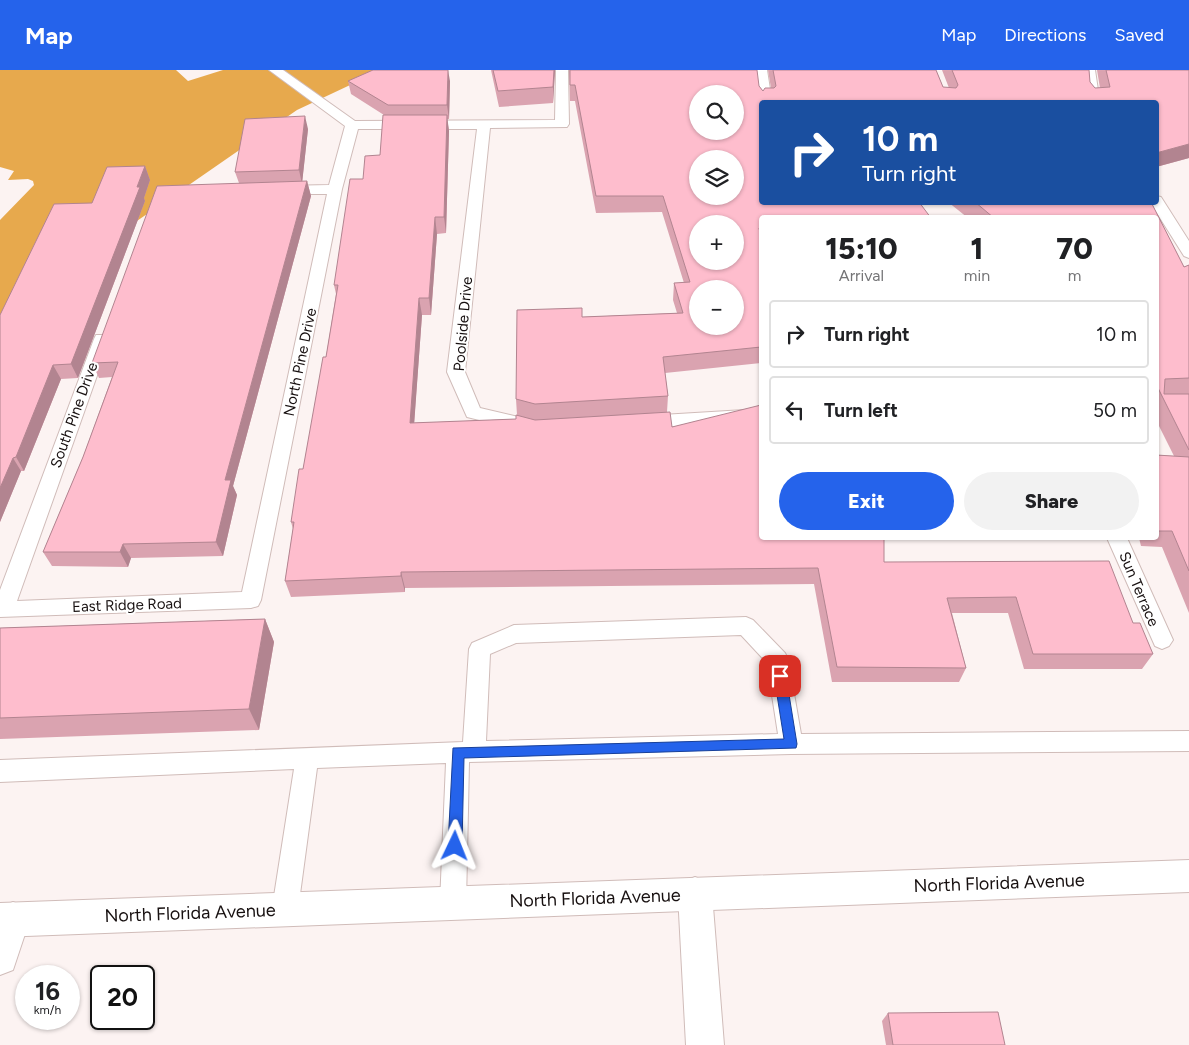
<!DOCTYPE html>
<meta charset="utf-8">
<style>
:root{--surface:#fff;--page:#f2f2f2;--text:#202124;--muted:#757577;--line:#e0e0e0;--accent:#2563eb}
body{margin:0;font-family:Figtree,sans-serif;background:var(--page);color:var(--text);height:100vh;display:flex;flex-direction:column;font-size:19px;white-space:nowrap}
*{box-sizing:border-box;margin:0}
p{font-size:16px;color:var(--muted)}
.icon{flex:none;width:28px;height:28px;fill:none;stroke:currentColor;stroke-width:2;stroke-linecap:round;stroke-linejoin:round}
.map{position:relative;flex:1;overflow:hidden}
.panel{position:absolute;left:759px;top:145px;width:400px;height:325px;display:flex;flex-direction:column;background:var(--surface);border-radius:5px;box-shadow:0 1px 4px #0004}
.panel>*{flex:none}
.guide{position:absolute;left:759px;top:30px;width:400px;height:105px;border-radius:5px;box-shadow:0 1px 4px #0004;background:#1a4fa0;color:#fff;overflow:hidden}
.tools{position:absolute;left:689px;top:15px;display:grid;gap:10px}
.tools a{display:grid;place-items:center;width:55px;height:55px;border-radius:50%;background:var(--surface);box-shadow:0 1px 4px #0004;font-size:25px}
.speed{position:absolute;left:15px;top:895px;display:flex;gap:10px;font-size:25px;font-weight:700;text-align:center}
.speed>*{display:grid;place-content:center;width:65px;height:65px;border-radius:50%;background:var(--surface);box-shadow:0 1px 4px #0004;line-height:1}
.speed small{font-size:12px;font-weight:400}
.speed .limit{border:2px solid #111;border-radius:8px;background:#fff;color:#111}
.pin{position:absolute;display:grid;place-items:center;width:42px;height:42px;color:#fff;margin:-21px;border-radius:10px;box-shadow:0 2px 8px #0006}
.me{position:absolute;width:55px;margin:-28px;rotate:2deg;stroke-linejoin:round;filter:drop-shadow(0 0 4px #0008)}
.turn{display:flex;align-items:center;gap:18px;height:105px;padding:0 20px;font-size:22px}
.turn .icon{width:65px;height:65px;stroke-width:2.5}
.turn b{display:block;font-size:35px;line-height:42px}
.eta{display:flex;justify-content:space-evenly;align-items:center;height:85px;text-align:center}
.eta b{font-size:30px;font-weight:800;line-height:35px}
.action{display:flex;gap:10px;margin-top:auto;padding:10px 20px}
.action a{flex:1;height:58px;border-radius:30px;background:var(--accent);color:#fff;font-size:20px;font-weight:800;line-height:58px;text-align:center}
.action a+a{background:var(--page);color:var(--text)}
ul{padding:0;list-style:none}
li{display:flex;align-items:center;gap:15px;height:68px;margin:0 10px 8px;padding:0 10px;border:2px solid var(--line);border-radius:5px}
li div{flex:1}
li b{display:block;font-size:19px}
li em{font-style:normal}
header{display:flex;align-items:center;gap:30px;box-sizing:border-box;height:70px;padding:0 25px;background:var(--accent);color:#fff}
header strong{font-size:24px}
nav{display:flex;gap:28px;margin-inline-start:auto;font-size:18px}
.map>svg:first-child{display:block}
.forest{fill:#e7a94d}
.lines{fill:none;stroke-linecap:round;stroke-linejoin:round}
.service-casing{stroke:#d0bcb9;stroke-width:2}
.minor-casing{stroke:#d0bcb9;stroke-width:2}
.primary-casing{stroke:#d0bcb9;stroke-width:2}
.service{fill:#fff;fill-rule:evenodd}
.minor{fill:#fff;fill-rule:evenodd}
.primary{fill:#fff;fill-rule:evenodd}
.wall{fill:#daa3b0}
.shaded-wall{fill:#b28490}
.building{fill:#febdcd;stroke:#b28490;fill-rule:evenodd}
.route{fill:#2563eb;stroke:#184099}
.labels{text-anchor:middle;stroke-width:4;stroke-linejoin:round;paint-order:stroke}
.street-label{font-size:15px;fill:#171010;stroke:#fff}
.near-street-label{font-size:18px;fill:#171010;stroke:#fff}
</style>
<header>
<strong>Map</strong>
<nav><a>Map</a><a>Directions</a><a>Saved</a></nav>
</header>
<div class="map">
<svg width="1189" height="975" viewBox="0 0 1189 975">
<rect width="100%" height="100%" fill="#fcf3f2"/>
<path class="forest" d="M 0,0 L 176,0 L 188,11 L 223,0 L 382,0 L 297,40 L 121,162 L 0,325 L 0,150 L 34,115 L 33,111 L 28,109 L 8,110 L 14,101 L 0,97 Z"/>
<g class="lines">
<g class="service-casing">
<path id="service" d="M 269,0 L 283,0 L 355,51 L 555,50 L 556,0 L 568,0 L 569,54 L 567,57 L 490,58 L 465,302 L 480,338 L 535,351 L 538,356 L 535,361 L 529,362 L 467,347 L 447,302 L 477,59 L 358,59 L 342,119 L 261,530 L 258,536 L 251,538 L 0,547 L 0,520 L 94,269 L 96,265 L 108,265 L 110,269 L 17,531 L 242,522 L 327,124 L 282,124 L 275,120 L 282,116 L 329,115 L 345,56 Z
M 755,0 L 767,0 L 772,32 L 761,32 L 761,35 L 759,32 Z
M 1083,0 L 1095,0 L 1099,27 L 1102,32 L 1089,32 L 1085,27 Z
M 1156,126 L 1161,127 L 1189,171 L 1189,188 L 1184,186 L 1150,132 L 1156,132 Z
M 774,132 L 788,132 L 791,148 L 776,148 Z
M 761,339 L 761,351 L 645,358 L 639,357 L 636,352 L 639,347 L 645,346 Z
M 1107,468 L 1127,468 L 1173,570 L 1169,576 L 1162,579 L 1155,576 Z
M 746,547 L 753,550 L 785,583 L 788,589 L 801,664 L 1189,661 L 1189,681 L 791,684 L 469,692 L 466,833 L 462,842 L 453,845 L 444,842 L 440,833 L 446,693 L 317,698 L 298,839 L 294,848 L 285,851 L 276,848 L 272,839 L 294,699 L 0,712 L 0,690 L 463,672 L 469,579 L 472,573 L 514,555 ZM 741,565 L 767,593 L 778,664 L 486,671 L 490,584 L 516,573 Z"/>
</g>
<g class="minor-casing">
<path id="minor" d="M 695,807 L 707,812 L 712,824 L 724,975 L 686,975 L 678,824 L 683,812 Z
M 13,832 L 25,837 L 30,849 L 13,900 L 0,905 L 0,838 Z"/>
</g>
<g class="primary-casing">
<path id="primary" d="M 1189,790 L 1189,822 L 0,867 L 0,833 Z"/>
</g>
<use href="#service" class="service"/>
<use href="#minor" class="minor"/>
<use href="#primary" class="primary"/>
</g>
<path class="wall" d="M 491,0 L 555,0 L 553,33 L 499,37 Z
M 569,0 L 759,16 L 763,21 L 771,18 L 768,0 L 936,0 L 943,17 L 949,18 L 942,0 L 1089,0 L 1090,12 L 1095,18 L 1100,18 L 1097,0 L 1189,0 L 1189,88 L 1156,97 L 1156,32 L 761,32 L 761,293 L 665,303 L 668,326 L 667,342 L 672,357 L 884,492 L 1133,553 L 1153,584 L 1142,599 L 1024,599 L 1008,543 L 952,543 L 966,598 L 959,612 L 832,612 L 814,514 L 405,518 L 405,522 L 291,527 L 285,511 L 293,459 L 291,452 L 303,399 L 326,287 L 336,224 L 334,215 L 363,109 L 380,85 L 384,45 L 351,24 L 348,11 L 450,11 L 449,49 L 447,49 L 449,61 L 446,163 L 437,164 L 431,245 L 422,245 L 414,353 L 516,349 L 517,345 L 516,329 L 582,247 L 677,243 L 673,230 L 674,213 L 684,213 L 662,142 L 596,143 L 575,31 L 570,31 Z
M 308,59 L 302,112 L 307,111 L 311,126 L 233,416 L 237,425 L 223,486 L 131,488 L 128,497 L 52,496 L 43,482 L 83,387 L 112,307 L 99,308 L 92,293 L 239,113 L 235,102 Z
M 145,96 L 150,110 L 144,128 L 145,131 L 78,308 L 61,309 L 24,401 L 21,401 L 0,452 L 0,245 L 92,133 Z
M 948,132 L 1151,132 L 1184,197 L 1189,195 L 1189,543 L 1162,477 L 1141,476 L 1139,468 L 1156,468 L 1156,385 L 1174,386 L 1156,350 L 1156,148 L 968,148 Z
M 265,549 L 274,572 L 259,660 L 0,669 L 0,558 Z
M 888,943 L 1005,975 L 886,975 L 882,951 Z"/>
<path class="shaded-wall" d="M 448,0 L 450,11 L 449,49 L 447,35 Z
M 554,0 L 555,0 L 553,33 L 553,17 Z
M 447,45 L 449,61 L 446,163 L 444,147 Z
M 305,46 L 308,59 L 302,114 L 299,100 Z
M 1189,74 L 1189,88 L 1156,97 L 1156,83 Z
M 145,96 L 150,110 L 144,128 L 145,131 L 78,308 L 71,294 Z
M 307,111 L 311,126 L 233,416 L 237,425 L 223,486 L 216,472 L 225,410 Z
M 435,147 L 437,164 L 431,245 L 429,228 Z
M 419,228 L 422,245 L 413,370 L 410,353 Z
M 53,295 L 61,309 L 24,401 L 16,387 Z
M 13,388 L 21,401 L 0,452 L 0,418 Z
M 123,474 L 131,488 L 128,497 L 120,482 Z
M 401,502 L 405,518 L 405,522 L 401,506 Z
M 265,549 L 274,572 L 259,660 L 249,639 Z"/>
<path class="building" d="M 373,0 L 448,0 L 447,35 L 388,35 L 348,11 Z
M 493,0 L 554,0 L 553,17 L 498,21 Z
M 570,0 L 757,0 L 759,16 L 763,21 L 765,18 L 774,18 L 776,16 L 773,0 L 936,0 L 943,17 L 956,18 L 958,15 L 952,0 L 1089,0 L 1090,12 L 1095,18 L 1110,17 L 1106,0 L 1189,0 L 1189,74 L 1156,83 L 1156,32 L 761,32 L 761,132 L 919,132 L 931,148 L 761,148 L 761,158 L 759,158 L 761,167 L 761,277 L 663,287 L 668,326 L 535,334 L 516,329 L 517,240 L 582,238 L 582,247 L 683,243 L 674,213 L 690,212 L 663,126 L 596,126 L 575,15 L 570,15 ZM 698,24 L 735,24 L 735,61 L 698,61 ZM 698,89 L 735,89 L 735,126 L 698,126 ZM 698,154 L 735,154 L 735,191 L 698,191 ZM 698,219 L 735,219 L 735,256 L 698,256 Z
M 383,45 L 447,45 L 444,147 L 435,147 L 429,228 L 419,228 L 410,353 L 516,349 L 516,345 L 535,350 L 670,342 L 672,357 L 761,335 L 761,468 L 884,468 L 884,492 L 1109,491 L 1133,553 L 1140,553 L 1153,584 L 1033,584 L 1016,527 L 947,528 L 966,598 L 837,597 L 818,498 L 401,502 L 401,506 L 285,511 L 294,452 L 291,452 L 299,399 L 303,399 L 323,287 L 326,287 L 338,215 L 334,215 L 350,109 L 363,109 L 365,86 L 380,85 Z
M 305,46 L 299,100 L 235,102 L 245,49 Z
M 145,96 L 137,117 L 140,117 L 71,294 L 53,295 L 16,387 L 13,388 L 0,418 L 0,245 L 54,134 L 92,133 L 107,97 Z
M 307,111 L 225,410 L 231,410 L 216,472 L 123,474 L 120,482 L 43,482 L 83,387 L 118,292 L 92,293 L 157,116 Z
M 975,132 L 1151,132 L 1184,197 L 1189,195 L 1189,308 L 1165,309 L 1164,324 L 1189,324 L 1189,380 L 1156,314 L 1156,148 L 994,148 Z
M 1156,385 L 1189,387 L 1189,501 L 1172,461 L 1156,461 Z
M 265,549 L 249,639 L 0,648 L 0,558 Z
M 998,942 L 1005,975 L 893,975 L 888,943 Z"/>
<path class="route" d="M 780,601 L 786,606 L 797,674 L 796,678 L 464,688 L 462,776 L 460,781 L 455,783 L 450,781 L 448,776 L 453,678 L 784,669 L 774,606 Z"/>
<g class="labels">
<g class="street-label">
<text transform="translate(463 254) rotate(-85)" y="5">Poolside Drive</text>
<text transform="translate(300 292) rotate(-78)" y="5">North Pine Drive</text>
<text transform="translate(74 345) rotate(-70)" y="5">South Pine Drive</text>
<text transform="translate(1139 519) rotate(67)" y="5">Sun Terrace</text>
<text transform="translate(127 535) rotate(-2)" y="5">East Ridge Road</text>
</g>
<g class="near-street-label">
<text transform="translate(999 813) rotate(-2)" y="6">North Florida Avenue</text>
<text transform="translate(595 828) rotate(-2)" y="6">North Florida Avenue</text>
<text transform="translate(190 843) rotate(-2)" y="6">North Florida Avenue</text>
</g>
</g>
</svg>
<div class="tools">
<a><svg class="icon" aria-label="search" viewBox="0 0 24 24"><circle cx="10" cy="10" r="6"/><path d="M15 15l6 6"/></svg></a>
<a><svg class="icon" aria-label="layers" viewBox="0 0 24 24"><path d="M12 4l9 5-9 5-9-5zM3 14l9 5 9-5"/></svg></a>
<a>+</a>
<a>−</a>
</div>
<div class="speed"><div>16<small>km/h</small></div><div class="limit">20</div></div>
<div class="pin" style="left:780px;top:606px;background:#d93025"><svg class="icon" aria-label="arrive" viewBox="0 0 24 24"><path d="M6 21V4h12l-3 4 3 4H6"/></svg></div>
<svg class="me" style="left:455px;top:776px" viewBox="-20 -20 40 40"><path d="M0-17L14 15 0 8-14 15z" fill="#2563eb" stroke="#fff" stroke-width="4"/></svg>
<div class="guide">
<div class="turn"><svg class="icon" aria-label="right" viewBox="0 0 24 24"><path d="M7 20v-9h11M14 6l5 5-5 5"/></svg><div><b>10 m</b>Turn right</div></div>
</div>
<section class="panel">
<div class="eta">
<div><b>15:10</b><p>Arrival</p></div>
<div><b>1</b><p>min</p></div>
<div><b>70</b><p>m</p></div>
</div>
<ul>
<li><svg class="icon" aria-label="right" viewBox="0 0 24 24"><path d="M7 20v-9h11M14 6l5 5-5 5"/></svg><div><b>Turn right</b></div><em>10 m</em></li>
<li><svg class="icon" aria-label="left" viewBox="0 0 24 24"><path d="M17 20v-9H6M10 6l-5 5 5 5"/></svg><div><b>Turn left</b></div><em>50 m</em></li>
</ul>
<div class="action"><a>Exit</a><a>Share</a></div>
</section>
</div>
